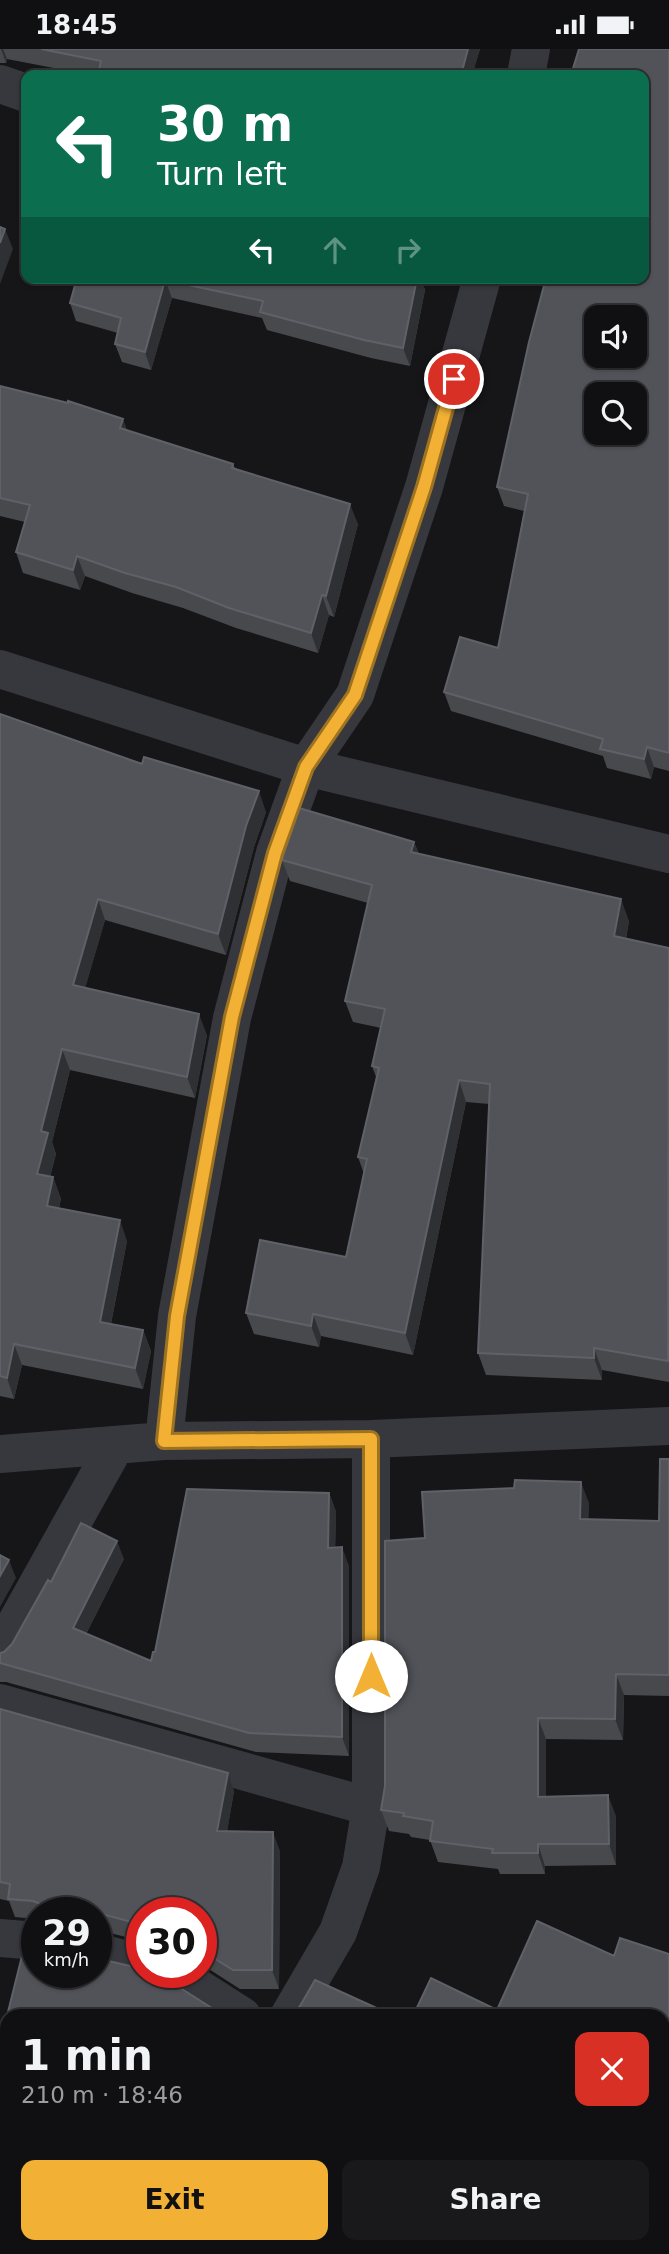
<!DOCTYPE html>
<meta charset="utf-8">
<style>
:root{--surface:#101012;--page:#19191b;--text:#f1f3f6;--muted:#9c9d9f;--line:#303032;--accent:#f2b134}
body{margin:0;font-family:"DejaVu Sans",sans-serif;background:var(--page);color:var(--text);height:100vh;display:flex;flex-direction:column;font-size:26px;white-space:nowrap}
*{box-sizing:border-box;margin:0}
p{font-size:23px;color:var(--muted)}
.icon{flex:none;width:38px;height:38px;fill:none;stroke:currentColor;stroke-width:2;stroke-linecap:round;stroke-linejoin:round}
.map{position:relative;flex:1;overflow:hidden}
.sheet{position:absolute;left:0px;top:1960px;width:670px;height:245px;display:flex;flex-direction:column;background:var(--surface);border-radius:21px 21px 0 0;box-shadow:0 2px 5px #0004,0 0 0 2px var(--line)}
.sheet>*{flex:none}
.top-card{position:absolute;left:21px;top:21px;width:628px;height:214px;border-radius:14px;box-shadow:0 2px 5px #0004,0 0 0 2px var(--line);background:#0b6e4f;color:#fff;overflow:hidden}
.buttons{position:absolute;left:584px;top:256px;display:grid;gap:14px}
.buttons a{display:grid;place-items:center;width:63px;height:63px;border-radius:14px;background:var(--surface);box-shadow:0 2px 5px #0004,0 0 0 2px var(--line);font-size:35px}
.speed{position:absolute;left:21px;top:1848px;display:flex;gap:14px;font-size:35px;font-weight:700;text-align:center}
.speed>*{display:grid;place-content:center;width:91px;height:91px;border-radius:50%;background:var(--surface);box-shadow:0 2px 5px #0004,0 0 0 2px var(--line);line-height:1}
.speed small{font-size:18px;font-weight:400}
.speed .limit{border:10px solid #d22;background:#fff;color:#111}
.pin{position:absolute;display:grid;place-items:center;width:60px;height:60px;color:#fff;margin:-30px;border:4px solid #fff;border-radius:50%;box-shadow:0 2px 7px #0007}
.me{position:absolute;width:77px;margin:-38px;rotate:0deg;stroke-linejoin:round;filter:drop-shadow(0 0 5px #0008)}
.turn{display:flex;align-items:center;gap:24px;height:147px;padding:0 21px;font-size:32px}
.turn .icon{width:91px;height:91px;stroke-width:2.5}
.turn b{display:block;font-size:49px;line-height:60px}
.lanes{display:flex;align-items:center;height:66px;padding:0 21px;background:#0003;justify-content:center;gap:35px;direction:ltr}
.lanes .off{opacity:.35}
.round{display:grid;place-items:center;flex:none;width:74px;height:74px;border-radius:14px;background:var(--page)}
.overview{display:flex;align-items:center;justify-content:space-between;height:119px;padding:0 21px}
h1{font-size:42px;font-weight:700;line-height:52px}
.button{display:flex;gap:14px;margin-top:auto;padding:14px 21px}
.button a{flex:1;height:80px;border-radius:14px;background:var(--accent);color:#111;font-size:28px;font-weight:700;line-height:80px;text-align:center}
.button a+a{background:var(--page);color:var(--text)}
.status{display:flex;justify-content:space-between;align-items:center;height:49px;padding:0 35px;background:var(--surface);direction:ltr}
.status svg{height:19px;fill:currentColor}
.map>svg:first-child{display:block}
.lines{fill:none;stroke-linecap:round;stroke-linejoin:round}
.minor{stroke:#37383d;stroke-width:38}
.wall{fill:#47494d}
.shaded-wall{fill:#2f3033}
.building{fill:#525359;stroke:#5f6168;stroke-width:2;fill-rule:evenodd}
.route-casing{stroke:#9d7322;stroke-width:18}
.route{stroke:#f2b134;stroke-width:12}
</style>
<div class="status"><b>18:45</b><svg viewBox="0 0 49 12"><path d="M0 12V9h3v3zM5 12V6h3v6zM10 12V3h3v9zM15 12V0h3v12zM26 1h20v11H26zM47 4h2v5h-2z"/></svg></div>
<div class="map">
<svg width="669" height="2205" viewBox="0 0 669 2205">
<rect width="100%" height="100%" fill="#161618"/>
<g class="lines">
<path class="minor" d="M 526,26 L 531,0
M 0,35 L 26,44
M 0,620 L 306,718 L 669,805
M 164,1392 L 177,1267 L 232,969 L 275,804 L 306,718 L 355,646 L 424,438 L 482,229
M 0,1405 L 164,1392 L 371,1390 L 669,1377
M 0,1603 L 115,1397
M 0,1654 L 371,1758
M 0,1889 L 37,1892
M 96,1903 L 142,1915
M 173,1923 L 242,1967
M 289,1967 L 338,1883 L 361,1818 L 371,1758 L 371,1390
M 125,2205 L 130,2198"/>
</g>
<path class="wall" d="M 0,0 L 480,0 L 472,26 L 90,26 L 7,10 L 6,14 L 0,14 Z
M 669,0 L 669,722 L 654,718 L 651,730 L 607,719 L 603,707 L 451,662 L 444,643 L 498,599 L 524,462 L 504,457 L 497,438 Z
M 77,229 L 421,229 L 425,241 L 410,317 L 371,309 L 267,281 L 262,269 L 172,249 L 151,321 L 122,313 L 115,295 L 118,284 L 76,272 L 70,254 Z
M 0,337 L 127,381 L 233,415 L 235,419 L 358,475 L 334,568 L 329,566 L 318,604 L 236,579 L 183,559 L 132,544 L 85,527 L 80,541 L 23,524 L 16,503 L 25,473 L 0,467 Z
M 0,665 L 266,763 L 254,798 L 226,906 L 105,871 L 85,939 L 207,986 L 195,1049 L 70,1021 L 52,1093 L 56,1105 L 50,1128 L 53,1128 L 61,1150 L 59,1159 L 127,1192 L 111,1275 L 143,1281 L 151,1302 L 143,1340 L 22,1316 L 14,1350 L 0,1347 Z
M 414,793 L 419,805 L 629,872 L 626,890 L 669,899 L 669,1333 L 602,1321 L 602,1331 L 486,1326 L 478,1304 L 489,1055 L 466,1053 L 413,1306 L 321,1287 L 319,1298 L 254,1285 L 246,1264 L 346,1208 L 364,1125 L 358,1108 L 376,1028 L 372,1017 L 381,979 L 353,973 L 345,952 L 368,854 L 290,832 L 282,811 Z
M 669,1410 L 669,1647 L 624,1646 L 623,1691 L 546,1690 L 546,1748 L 616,1767 L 616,1816 L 545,1817 L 545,1825 L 500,1825 L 498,1820 L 438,1813 L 430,1791 L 411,1788 L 409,1785 L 389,1782 L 381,1761 L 425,1489 L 589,1454 L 588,1470 L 659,1472 Z
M 329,1444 L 336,1463 L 335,1499 L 349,1517 L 349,1707 L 256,1703 L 6,1633 L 0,1633 L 0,1604 L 4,1603 L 12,1595 L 51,1533 L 124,1510 L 86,1585 L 151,1612 L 155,1603 Z
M 0,1660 L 234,1742 L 227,1782 L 280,1802 L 279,1940 L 240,1940 L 201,1915 L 201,1864 L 142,1864 L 142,1892 L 102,1882 L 96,1882 L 96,1864 L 37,1864 L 37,1870 L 15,1868 L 9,1852 L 0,1850 Z
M 37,1894 L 37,1923 L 96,1923 L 96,1909 L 130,1917 L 142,1917 L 142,1923 L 155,1923 L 215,1961 L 217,1967 L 7,1967 L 7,2175 L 0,2173 L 0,1995 L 25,1895 Z
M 669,1905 L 669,2060 L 663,2057 L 663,1967 L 497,1961 L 614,1907 Z
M 11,2198 L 78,2198 L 74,2205 L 18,2205 L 12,2202 Z"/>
<path class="shaded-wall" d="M 1,0 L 3,0 L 7,10 L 6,14 Z
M 468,0 L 480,0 L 472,26 L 461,26 Z
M 5,180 L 13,200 L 0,235 L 0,194 Z
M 417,229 L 421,229 L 425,241 L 410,317 L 403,299 Z
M 165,231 L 172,249 L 151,321 L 145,303 Z
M 123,370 L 131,391 L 120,379 Z
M 350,455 L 358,475 L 334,568 L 326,547 Z
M 77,507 L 85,527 L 80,541 L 73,521 Z
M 322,546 L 329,566 L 318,604 L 311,584 Z
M 647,698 L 654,718 L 651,730 L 644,710 Z
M 259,742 L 266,763 L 254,798 L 226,906 L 218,885 L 246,777 Z
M 414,793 L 422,814 L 411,803 Z
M 98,850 L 105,871 L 80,957 L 73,936 Z
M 621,850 L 629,872 L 622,909 L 614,887 Z
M 199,965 L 207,986 L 195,1049 L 187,1028 Z
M 62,1000 L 70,1021 L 52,1093 L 56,1105 L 45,1146 L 37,1125 L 41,1082 Z
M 459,1031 L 466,1053 L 413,1306 L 405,1284 Z
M 53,1128 L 61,1150 L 54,1178 L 47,1157 Z
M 120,1171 L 127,1192 L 107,1294 L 100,1273 Z
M 313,1265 L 321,1287 L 319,1298 L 311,1277 Z
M 143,1281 L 151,1302 L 143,1340 L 135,1319 Z
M 14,1295 L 22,1316 L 14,1350 L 7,1329 Z
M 594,1299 L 602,1321 L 602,1331 L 594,1309 Z
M 581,1433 L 589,1454 L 588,1491 L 580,1470 Z
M 329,1444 L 336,1463 L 335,1518 L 328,1499 Z
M 117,1492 L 124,1510 L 79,1598 L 73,1579 Z
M 342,1498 L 349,1517 L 349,1707 L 342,1688 Z
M 9,1511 L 16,1529 L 0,1558 L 0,1527 Z
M 616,1625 L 624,1646 L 623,1691 L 615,1670 Z
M 538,1669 L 546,1690 L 546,1769 L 538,1748 Z
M 228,1724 L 234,1742 L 224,1801 L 217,1782 Z
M 608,1746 L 616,1767 L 616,1816 L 609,1795 Z
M 273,1783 L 280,1802 L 279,1940 L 272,1921 Z
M 538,1795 L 545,1817 L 545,1825 L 538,1804 Z
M 60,2198 L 78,2198 L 74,2205 L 56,2205 Z"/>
<path class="building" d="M 41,0 L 468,0 L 461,26 L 98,26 L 101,12 Z
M 579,0 L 669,0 L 669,704 L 647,698 L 644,710 L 600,700 L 603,690 L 444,643 L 460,588 L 498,599 L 528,445 L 497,438 L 529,293 L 546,229 L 644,229 L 644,26 L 571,26 ZM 597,268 L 635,268 L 635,306 L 597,306 ZM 597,345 L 635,345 L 635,383 L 597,383 Z
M 0,178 L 5,180 L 0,194 Z
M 77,229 L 417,229 L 403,299 L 364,291 L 260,263 L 263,252 L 165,231 L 145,303 L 115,295 L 121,269 L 70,254 Z
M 0,337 L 68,354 L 68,352 L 123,370 L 120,379 L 233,415 L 232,419 L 350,455 L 326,547 L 322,546 L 311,584 L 229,559 L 176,538 L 125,524 L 77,507 L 73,521 L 16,503 L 30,456 L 0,449 Z
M 0,665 L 142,715 L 144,708 L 259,742 L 246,777 L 218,885 L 98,850 L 73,936 L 199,965 L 187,1028 L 62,1000 L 41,1082 L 48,1084 L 37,1125 L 53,1128 L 47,1157 L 120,1171 L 100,1273 L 143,1281 L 135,1319 L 14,1295 L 7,1329 L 0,1327 Z
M 299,759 L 414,793 L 411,803 L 621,850 L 614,887 L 669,899 L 668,1312 L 594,1299 L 594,1309 L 478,1304 L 490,1035 L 459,1031 L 405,1284 L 313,1265 L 311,1277 L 246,1264 L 260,1191 L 346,1208 L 367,1110 L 358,1108 L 379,1019 L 372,1017 L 385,960 L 345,952 L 372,836 L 282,811 Z
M 660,1410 L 669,1410 L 669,1626 L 616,1625 L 615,1670 L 538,1669 L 538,1748 L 608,1746 L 609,1795 L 538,1795 L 538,1804 L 492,1804 L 493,1800 L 430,1792 L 433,1772 L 403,1767 L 404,1764 L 381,1761 L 385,1737 L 385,1492 L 425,1489 L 422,1443 L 514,1439 L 515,1431 L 581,1433 L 580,1470 L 659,1472 Z
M 187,1440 L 329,1444 L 328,1499 L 342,1498 L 342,1688 L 249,1684 L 0,1614 L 0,1604 L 4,1603 L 12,1595 L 48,1531 L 51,1533 L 81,1474 L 117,1492 L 73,1579 L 151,1612 L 153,1603 L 155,1603 Z
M 0,1506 L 9,1511 L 0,1527 Z
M 0,1660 L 228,1724 L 217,1782 L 273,1783 L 272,1921 L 233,1921 L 201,1901 L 201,1864 L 142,1864 L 142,1876 L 95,1863 L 50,1864 L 43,1856 L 33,1852 L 8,1850 L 10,1835 L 0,1833 Z
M 537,1872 L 614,1907 L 620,1889 L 669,1905 L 669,2043 L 663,2040 L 663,1967 L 413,1967 L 431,1929 L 497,1961 Z
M 37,1894 L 37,1923 L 96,1923 L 96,1909 L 130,1917 L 142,1917 L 142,1923 L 155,1923 L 215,1961 L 212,1967 L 7,1967 L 7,2158 L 0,2156 L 0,1995 L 25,1895 Z
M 315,1931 L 394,1967 L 292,1966 L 300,1957 Z
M 32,2198 L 60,2198 L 56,2205 L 44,2205 Z"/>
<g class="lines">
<g class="route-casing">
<path id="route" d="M 371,1627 L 371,1390 L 164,1392 L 177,1267 L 232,968 L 275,804 L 306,718 L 355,646 L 424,438 L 454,330"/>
</g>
<use href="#route" class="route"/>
</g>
</svg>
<div class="buttons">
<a><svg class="icon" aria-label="sound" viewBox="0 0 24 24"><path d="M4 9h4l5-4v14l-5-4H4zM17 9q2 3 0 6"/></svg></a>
<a><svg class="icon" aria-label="search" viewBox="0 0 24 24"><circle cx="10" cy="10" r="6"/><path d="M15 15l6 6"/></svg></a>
</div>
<div class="speed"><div>29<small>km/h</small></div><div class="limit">30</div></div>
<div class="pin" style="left:454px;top:330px;background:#d93025"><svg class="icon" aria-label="arrive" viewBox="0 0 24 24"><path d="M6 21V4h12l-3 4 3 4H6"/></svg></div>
<svg class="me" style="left:371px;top:1627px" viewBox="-20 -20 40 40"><circle r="19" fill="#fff"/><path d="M0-13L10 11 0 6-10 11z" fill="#f2b134"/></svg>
<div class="top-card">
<div class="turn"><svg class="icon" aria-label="left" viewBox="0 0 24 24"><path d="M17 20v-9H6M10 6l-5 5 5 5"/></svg><div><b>30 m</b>Turn left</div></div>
<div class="lanes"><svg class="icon" aria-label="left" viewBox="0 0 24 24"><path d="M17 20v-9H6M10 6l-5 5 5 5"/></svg><svg class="icon off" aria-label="ahead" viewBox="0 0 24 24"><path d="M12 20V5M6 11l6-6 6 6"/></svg><svg class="icon off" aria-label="right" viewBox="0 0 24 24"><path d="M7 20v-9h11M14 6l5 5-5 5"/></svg></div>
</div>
<section class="sheet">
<div class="overview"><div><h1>1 min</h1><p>210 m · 18:46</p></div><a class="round" style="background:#d93025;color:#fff"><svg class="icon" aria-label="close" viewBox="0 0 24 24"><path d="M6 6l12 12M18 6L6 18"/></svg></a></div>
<div class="button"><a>Exit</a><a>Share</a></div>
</section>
</div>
